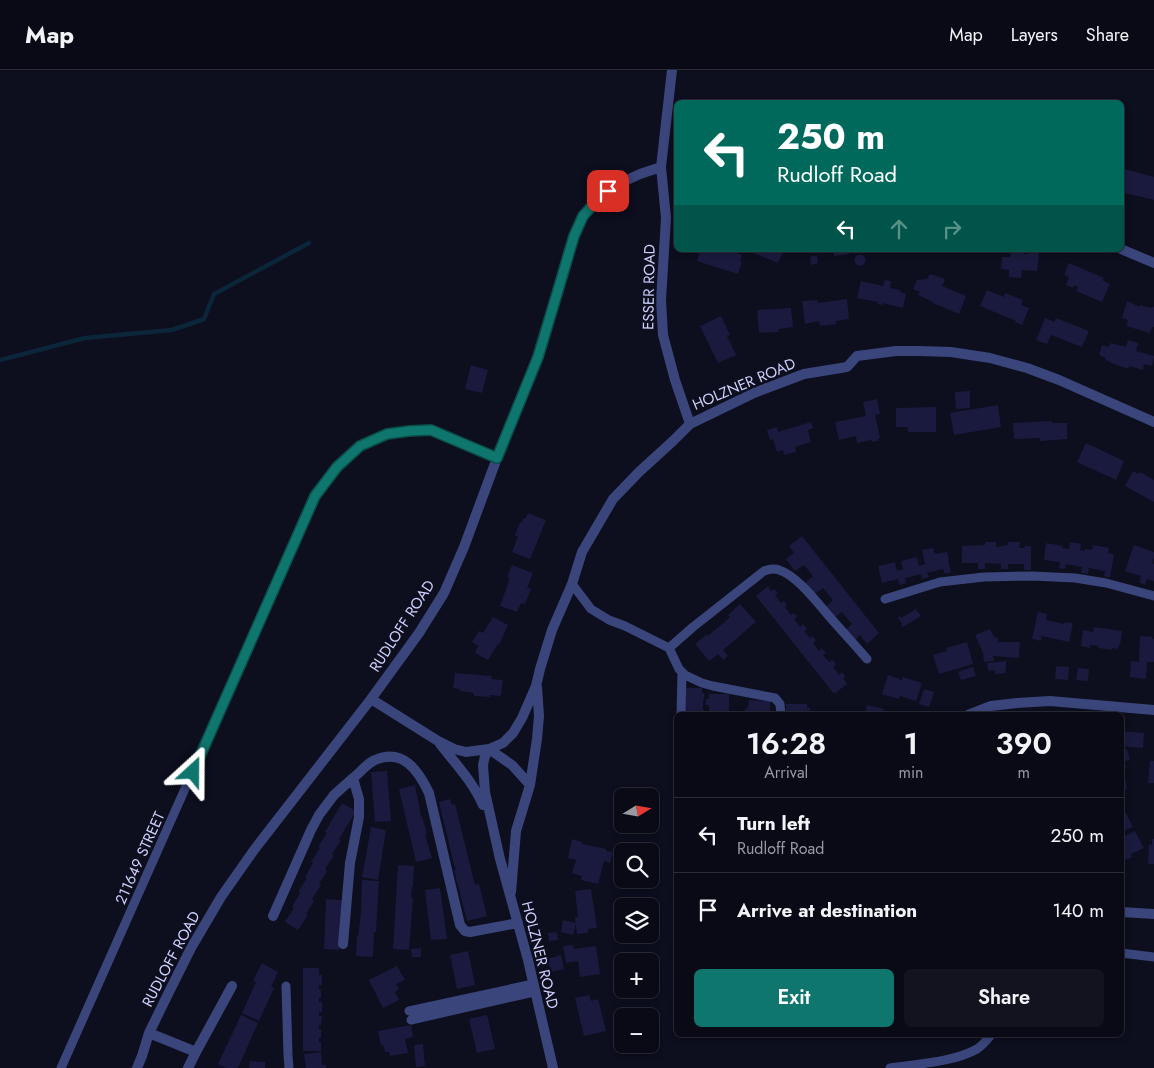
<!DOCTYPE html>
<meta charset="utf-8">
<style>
:root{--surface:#0a0a16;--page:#13131f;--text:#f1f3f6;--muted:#999aa1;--line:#2a2b35;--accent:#0f766e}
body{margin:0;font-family:Jost,sans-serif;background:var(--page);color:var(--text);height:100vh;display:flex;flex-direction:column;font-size:19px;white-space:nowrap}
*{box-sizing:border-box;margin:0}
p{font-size:16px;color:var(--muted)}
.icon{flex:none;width:28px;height:28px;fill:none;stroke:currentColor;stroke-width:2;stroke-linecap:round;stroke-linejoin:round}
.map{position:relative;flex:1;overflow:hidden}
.panel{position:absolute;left:674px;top:642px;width:450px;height:325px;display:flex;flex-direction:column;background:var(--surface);border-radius:8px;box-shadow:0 2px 8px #0003,0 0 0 1px var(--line)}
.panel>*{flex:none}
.guide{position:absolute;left:674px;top:30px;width:450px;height:152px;border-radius:8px;box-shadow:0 2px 8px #0003,0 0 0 1px var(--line);background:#00695c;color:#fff;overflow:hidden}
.needle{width:32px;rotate:79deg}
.fabs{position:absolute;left:614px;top:718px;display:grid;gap:10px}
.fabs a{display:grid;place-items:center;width:45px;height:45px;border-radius:8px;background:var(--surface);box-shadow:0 2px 8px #0003,0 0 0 1px var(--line);font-size:25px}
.pin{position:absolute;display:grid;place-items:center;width:42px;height:42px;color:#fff;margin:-21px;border-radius:10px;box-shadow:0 2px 8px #0006}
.me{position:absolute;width:55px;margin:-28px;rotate:24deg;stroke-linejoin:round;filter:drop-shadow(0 0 4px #0008)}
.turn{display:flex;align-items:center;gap:18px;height:105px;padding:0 20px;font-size:22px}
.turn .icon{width:65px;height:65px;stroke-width:2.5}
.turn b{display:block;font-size:35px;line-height:42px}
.lanes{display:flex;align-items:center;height:48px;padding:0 20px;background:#0003;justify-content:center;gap:25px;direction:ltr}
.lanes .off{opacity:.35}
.eta{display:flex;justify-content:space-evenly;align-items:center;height:85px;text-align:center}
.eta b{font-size:30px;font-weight:600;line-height:35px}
.button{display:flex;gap:10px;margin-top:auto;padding:10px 20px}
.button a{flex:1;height:58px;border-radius:8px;background:var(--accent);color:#fff;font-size:20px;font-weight:600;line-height:58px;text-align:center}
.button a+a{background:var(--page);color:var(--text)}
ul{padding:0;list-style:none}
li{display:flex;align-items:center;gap:15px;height:75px;padding:0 20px;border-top:1px solid var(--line)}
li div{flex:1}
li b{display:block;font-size:19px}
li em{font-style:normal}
header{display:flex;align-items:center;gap:30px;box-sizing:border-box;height:70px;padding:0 25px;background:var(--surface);border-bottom:1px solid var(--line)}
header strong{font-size:24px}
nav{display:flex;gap:28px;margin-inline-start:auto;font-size:18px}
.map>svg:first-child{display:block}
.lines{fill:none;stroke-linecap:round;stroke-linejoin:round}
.stream{stroke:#0b2539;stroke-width:4.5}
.building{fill:#1a1a3e}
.service{stroke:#3a457b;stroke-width:9}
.minor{stroke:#3a457b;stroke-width:10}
.route-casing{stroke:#0a4d48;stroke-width:12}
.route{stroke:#0f766e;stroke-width:9}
.labels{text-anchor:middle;stroke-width:5;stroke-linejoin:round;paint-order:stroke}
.street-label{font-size:15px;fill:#cdd1fc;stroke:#0d0e1e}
</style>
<header>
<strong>Map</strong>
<nav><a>Map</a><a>Layers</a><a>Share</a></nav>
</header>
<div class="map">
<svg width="1154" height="998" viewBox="0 0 1154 998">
<rect width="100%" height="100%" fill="#0d0e1e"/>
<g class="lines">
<path class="stream" d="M 0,290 L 85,268 L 172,260 L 204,249 L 214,224 L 309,173"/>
</g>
<path class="building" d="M 1121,98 L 1154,107 L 1154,130 L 1121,122 L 1123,115 L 1121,115 Z
M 700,180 L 730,180 L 742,185 L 740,190 L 742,191 L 738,204 L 697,191 Z
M 755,180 L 784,180 L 778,193 L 753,183 Z
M 834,180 L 849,180 L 849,184 L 834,186 Z
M 1011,180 L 1024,181 L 1024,184 L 1029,184 L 1029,182 L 1039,183 L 1037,201 L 1022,200 L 1021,208 L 1009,207 L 1009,200 L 1001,199 L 1002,187 L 1010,187 Z
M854.5 190a5.5 5.5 0 1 1 11 0a5.5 5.5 0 1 1-11 0Z
M 817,185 L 818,193 L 811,195 L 810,187 Z
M 1069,193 L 1104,208 L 1102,210 L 1110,214 L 1102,232 L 1076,221 L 1078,217 L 1074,215 L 1073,218 L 1066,215 L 1069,207 L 1064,205 Z
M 930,204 L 945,209 L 942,216 L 966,226 L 959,244 L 933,233 L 933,232 L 918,225 L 920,222 L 913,219 L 917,210 L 927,209 Z
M 885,210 L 891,211 L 890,218 L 900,220 L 900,222 L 906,224 L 903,238 L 883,233 L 883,235 L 878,234 L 878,232 L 857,228 L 861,211 L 883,216 Z
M 987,220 L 1004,227 L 1005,223 L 1023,230 L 1021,235 L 1029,238 L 1022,255 L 1015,252 L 1016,251 L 980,236 Z
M 847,229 L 849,249 L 836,251 L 836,254 L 820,256 L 819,251 L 805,254 L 802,231 L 817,230 L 818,233 Z
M 1127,231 L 1140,237 L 1140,235 L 1151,238 L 1152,237 L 1154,237 L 1154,257 L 1152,257 L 1150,263 L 1126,256 L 1128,250 L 1122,248 Z
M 791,238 L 793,257 L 778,259 L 779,262 L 759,263 L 757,240 Z
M 721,246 L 730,265 L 727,266 L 736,285 L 718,293 L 700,256 Z
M 1045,248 L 1054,252 L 1056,248 L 1089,261 L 1082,277 L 1051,265 L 1047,274 L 1036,270 Z
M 1128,270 L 1138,273 L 1136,281 L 1154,286 L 1152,296 L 1144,294 L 1143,300 L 1129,296 L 1129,299 L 1111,293 L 1111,292 L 1105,290 L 1106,288 L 1099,285 L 1102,275 L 1109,277 L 1110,273 L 1126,277 Z
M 471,295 L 488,300 L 482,323 L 465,319 Z
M 970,321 L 970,338 L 956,339 L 955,322 Z
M 877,329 L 880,344 L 875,345 L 880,368 L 878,369 L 878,371 L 872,372 L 872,370 L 857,373 L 856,366 L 839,370 L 835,352 L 866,346 L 863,332 Z
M 998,335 L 1001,357 L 954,365 L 950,343 Z
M 936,337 L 936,362 L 908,362 L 908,357 L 896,357 L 896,338 Z
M 1052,351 L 1052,353 L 1067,353 L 1067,369 L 1040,371 L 1040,368 L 1014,369 L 1013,353 Z
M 811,352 L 813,358 L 808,360 L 811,372 L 795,377 L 796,382 L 784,385 L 783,380 L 777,382 L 773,369 L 770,370 L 767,360 L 777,357 L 778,362 Z
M 1086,373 L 1124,391 L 1116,410 L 1077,392 Z
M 1133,401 L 1138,404 L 1140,402 L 1154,410 L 1154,432 L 1125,416 Z
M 528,443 L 546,450 L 530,489 L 512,482 L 518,467 L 515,465 L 520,452 L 522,453 L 523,448 L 525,449 Z
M 802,466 L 879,563 L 867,574 L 860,565 L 853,572 L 844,561 L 852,554 L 842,542 L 834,548 L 825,537 L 833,530 L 823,518 L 814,525 L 805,513 L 813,506 L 804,495 L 795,501 L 786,489 L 794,483 L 789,476 Z
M 985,472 L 996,472 L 996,477 L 1008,475 L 1008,472 L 1020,472 L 1019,478 L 1024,478 L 1025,476 L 1031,476 L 1031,500 L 1024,500 L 1024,494 L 1008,494 L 1008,499 L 1001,499 L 1001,494 L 985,493 L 985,499 L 978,499 L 978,493 L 962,493 L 962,476 L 985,475 Z
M 1070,472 L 1081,474 L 1080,480 L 1085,481 L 1085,479 L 1092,480 L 1093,475 L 1109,478 L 1108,483 L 1114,484 L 1110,508 L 1104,506 L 1105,501 L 1089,498 L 1088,504 L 1081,503 L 1082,497 L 1066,494 L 1065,499 L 1059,498 L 1060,492 L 1044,490 L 1046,473 L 1063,476 L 1062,478 L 1069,479 Z
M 1134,475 L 1154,482 L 1154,488 L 1152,493 L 1154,494 L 1154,511 L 1147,509 L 1145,515 L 1139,512 L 1141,506 L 1125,501 Z
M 933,478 L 935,484 L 947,482 L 949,490 L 948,490 L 951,502 L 945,504 L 943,499 L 927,503 L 929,507 L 922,509 L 921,504 L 905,508 L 906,513 L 900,515 L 898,509 L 882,513 L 878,496 L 895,492 L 897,501 L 903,499 L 901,491 L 917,487 L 919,496 L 925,494 L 922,480 Z
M 512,495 L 533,503 L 527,518 L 531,519 L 525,534 L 521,533 L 517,542 L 500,536 L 510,508 L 507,507 Z
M 768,516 L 771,521 L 774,519 L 778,523 L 775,525 L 781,533 L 784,531 L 787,535 L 785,537 L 791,545 L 794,543 L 797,547 L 794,549 L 800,557 L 803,554 L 807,559 L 804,561 L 810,568 L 812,566 L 816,570 L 813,573 L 819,581 L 822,578 L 826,583 L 823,585 L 829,592 L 832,590 L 836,594 L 833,597 L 839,605 L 842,602 L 845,606 L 843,608 L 847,614 L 834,624 L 756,526 Z
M 740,534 L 756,552 L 723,580 L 728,586 L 723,590 L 718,584 L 709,591 L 695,574 L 707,564 L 708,566 L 730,547 L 728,545 Z
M 916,539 L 921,546 L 903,557 L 901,555 L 902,554 L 898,548 L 900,546 L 901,548 Z
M 1038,542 L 1047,544 L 1046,550 L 1064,554 L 1065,552 L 1073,553 L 1069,572 L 1042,566 L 1041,571 L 1032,569 Z
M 493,547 L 508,555 L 499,575 L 498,574 L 488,590 L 475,583 L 478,576 L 472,572 L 479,561 L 483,563 Z
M 1094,557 L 1122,561 L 1120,575 L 1119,574 L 1118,579 L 1112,578 L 1112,580 L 1098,578 L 1098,576 L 1090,575 L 1090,578 L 1081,576 L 1083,560 L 1093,562 Z
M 990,559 L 994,567 L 998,568 L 998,572 L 1020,572 L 1019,588 L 993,586 L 994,591 L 984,592 L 983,583 L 975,565 Z
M 1140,566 L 1153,567 L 1152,569 L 1154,569 L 1154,592 L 1147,592 L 1146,609 L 1130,607 L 1131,591 L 1139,592 Z
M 967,572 L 973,594 L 939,604 L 933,585 L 947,581 L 946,578 Z
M 1006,591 L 1006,598 L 1005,598 L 1006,603 L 995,604 L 995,600 L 988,601 L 987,593 Z
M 1056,596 L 1069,597 L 1068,610 L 1055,609 Z
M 973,597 L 976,606 L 961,610 L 958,602 Z
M 1078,598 L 1089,599 L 1088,611 L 1076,610 Z
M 455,603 L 492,606 L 491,609 L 503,610 L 501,626 L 490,625 L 490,627 L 474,626 L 474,623 L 459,621 L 460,619 L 453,618 Z
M 888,605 L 902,610 L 903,607 L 922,613 L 916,631 L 900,626 L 899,629 L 882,624 Z
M 682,618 L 702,618 L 702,623 L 704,623 L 704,629 L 703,629 L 703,640 L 704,640 L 704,645 L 682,645 Z
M 924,619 L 934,622 L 929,637 L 919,634 Z
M 709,624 L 729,624 L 729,645 L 709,645 L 709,635 L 706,635 L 706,629 L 709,629 Z
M 749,630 L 770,631 L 770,645 L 745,645 L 745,639 L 748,638 Z
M 786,634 L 807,634 L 807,638 L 810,638 L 810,645 L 786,645 Z
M 867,635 L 884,639 L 882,645 L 865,645 Z
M 1121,661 L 1144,663 L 1143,678 L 1121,676 Z
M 1127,679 L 1130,690 L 1125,691 L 1126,698 L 1123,699 L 1127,719 L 1121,720 L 1121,680 Z
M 1150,691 L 1154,691 L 1154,713 L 1148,713 Z
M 387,701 L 391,751 L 375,752 L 371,702 Z
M 415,715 L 421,746 L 422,746 L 427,764 L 425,765 L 432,788 L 416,792 L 399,719 Z
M 450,729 L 452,735 L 455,734 L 475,815 L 479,814 L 487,846 L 467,851 L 454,800 L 456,799 L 454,795 L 439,732 Z
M 342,733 L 356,741 L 339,769 L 341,770 L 332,784 L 334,786 L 325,799 L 327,801 L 319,814 L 321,815 L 312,829 L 314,831 L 306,844 L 308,845 L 298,860 L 285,852 L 294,838 L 292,837 L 300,823 L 298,822 L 307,808 L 305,807 L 313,793 L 311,792 L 320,778 L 318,777 L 327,763 L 325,762 Z
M 1126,743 L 1133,757 L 1121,762 L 1121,745 Z
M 371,757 L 386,760 L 378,810 L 362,807 Z
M 1135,761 L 1144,778 L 1131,784 L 1132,787 L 1121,792 L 1121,763 L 1123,767 Z
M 572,769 L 582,772 L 582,774 L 606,779 L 606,781 L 613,782 L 610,793 L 604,791 L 598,814 L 581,810 L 582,806 L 572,803 L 576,790 L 568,788 Z
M 1152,769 L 1154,769 L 1154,794 L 1148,794 L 1149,774 L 1152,775 Z
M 398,795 L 414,796 L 413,816 L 412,816 L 411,827 L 413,828 L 409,880 L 393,879 Z
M 362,810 L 379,811 L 376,862 L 374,862 L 373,887 L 356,886 L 357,866 L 358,867 L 361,842 Z
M 440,818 L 447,869 L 431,870 L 425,820 Z
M 591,819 L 597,858 L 588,859 L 588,863 L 577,864 L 575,847 L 578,847 L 575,821 Z
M 326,829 L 342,830 L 339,880 L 324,879 Z
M 563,850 L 576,853 L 573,865 L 561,862 Z
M 557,862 L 558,870 L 549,871 L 548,863 Z
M 573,875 L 574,879 L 596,876 L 600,904 L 580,907 L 578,891 L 566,893 L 563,876 Z
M 421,878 L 421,887 L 412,887 L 411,879 Z
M 468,881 L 475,915 L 457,919 L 450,885 Z
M 561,885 L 564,899 L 551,902 L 547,889 Z
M 262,893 L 278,902 L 271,917 L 274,918 L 259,951 L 242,943 L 256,912 L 253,911 Z
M 397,896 L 405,910 L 396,914 L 399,919 L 395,922 L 399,930 L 383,938 L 369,910 Z
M 303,898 L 319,898 L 319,905 L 322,905 L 322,915 L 319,915 L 319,919 L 321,919 L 321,928 L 319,928 L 319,932 L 322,932 L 322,942 L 319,942 L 319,946 L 322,946 L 321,955 L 319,955 L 319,959 L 321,959 L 321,968 L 319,968 L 319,972 L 321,972 L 321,981 L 303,981 Z
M 589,925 L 591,931 L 598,929 L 606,961 L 584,966 L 575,928 Z
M 241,945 L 258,953 L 238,998 L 226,998 L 218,994 Z
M 487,945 L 495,979 L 477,983 L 469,949 Z
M 411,955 L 413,967 L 405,969 L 408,983 L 390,986 L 389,982 L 385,982 L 384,975 L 381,976 L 378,961 Z
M 423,974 L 425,996 L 416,997 L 414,975 Z
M 321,982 L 322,995 L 326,995 L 326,998 L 306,998 L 304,984 Z
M 250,991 L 265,992 L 265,998 L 249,998 Z"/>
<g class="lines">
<path class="service" d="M 572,514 L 591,539 L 609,550 L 625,556 L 669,578 L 679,599 L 685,605 L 702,613 L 713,616 L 775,628 L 780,634 L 781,645
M 885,529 L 940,512 L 984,507 L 1032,506 L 1075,508 L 1106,513 L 1154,526
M 669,578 L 693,557 L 764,501 C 769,499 774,498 779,500 C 796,505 817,532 828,545 C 841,560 854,574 867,589
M 681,645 L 682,602
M 1121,883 L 1154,887
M 286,916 L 288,985 L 289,998
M 409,941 L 533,914
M 411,950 L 534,922
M 61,998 L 315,426 L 337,397 L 360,376 L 387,364 L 409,361 L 431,360 L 497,388
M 890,998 C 917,994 954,992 977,979 C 983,975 987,970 991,965"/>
<path class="minor" d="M 672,0 L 661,97 L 666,148 L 661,230 L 663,265 L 675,310 L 690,354
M 1121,179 L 1154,193
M 371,629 L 438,671 L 454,679 L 466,682 L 489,679 L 503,673 L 513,663 L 522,648 L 536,616 L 540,599 L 552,560 L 572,514 L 582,482 L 613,429 L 639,402 L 673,371 L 690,354 L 754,323 L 804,304 L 847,297 L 857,286 L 896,281 L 919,281 L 951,282 L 990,288 L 1027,298 L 1059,310 L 1154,352
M 968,645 L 991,636 L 1017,633 L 1050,631 L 1154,640
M 440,674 C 455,693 473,712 483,735
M 489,679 L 485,686 L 483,695 L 485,722 L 500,789 L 528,890 L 553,998
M 489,679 L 512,695 L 530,715
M 511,822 L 516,761 L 530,715 L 537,669 L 539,646 L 537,617
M 1121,842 L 1154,844
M 273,846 L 311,760 L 319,745 L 334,725 L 353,708
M 343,874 L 350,793 L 359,747 L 359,729 L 353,708 C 360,703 367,693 375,690 C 403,678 418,700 429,723 L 460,855 L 465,861 L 470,862 L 518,853
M 149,963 L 196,982 L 188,998
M 196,982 L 232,916
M 137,998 L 142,986 L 149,963 L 170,920 L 191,878 L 221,827 L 254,780 L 371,629 L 419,563 L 444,523 L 464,477 L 497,388 L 538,287 L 556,227 L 574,166 L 583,146 L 600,127 L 616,115 L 640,104 L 661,97"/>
</g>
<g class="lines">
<g class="route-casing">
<path id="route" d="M 193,702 L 315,426 L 337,397 L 360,376 L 387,364 L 409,361 L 431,360 L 497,388 L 538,287 L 556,227 L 574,166 L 583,146 L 600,127 L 608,121"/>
</g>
<use href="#route" class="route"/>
</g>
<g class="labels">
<g class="street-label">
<text transform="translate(649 217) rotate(-89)" y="5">ESSER ROAD</text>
<text transform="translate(744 314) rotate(-23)" y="5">HOLZNER ROAD</text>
<text transform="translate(402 556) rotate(-57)" y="5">RUDLOFF ROAD</text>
<text transform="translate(140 788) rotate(-66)" y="5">211649 STREET</text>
<text transform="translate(540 885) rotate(76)" y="5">HOLZNER ROAD</text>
<text transform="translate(171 889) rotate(-62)" y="5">RUDLOFF ROAD</text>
</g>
</g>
</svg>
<div class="fabs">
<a><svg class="needle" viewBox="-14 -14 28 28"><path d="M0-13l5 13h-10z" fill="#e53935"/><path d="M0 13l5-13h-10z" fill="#999aa1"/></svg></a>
<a><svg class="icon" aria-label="search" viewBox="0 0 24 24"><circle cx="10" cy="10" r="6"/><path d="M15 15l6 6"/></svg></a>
<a><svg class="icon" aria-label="layers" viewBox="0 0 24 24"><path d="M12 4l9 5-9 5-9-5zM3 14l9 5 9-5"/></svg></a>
<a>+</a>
<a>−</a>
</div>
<div class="pin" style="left:608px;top:121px;background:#d93025"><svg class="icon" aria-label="arrive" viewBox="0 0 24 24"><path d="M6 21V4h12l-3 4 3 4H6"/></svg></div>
<svg class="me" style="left:193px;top:702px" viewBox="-20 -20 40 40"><path d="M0-17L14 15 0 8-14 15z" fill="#0f766e" stroke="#fff" stroke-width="4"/></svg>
<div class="guide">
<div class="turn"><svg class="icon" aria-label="left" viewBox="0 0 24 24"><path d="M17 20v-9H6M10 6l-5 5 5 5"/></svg><div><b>250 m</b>Rudloff Road</div></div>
<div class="lanes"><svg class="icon" aria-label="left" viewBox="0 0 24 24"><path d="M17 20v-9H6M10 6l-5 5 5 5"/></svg><svg class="icon off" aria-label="ahead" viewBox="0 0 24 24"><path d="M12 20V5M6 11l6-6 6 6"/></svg><svg class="icon off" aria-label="right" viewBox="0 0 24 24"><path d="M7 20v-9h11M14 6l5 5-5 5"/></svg></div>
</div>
<section class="panel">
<div class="eta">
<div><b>16:28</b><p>Arrival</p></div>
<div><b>1</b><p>min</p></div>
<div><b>390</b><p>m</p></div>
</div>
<ul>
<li><svg class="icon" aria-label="left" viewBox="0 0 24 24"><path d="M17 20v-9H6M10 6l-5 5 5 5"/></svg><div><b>Turn left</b><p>Rudloff Road</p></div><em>250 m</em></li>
<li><svg class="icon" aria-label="arrive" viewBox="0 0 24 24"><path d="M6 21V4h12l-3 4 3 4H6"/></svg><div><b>Arrive at destination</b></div><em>140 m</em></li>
</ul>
<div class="button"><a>Exit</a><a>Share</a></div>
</section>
</div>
